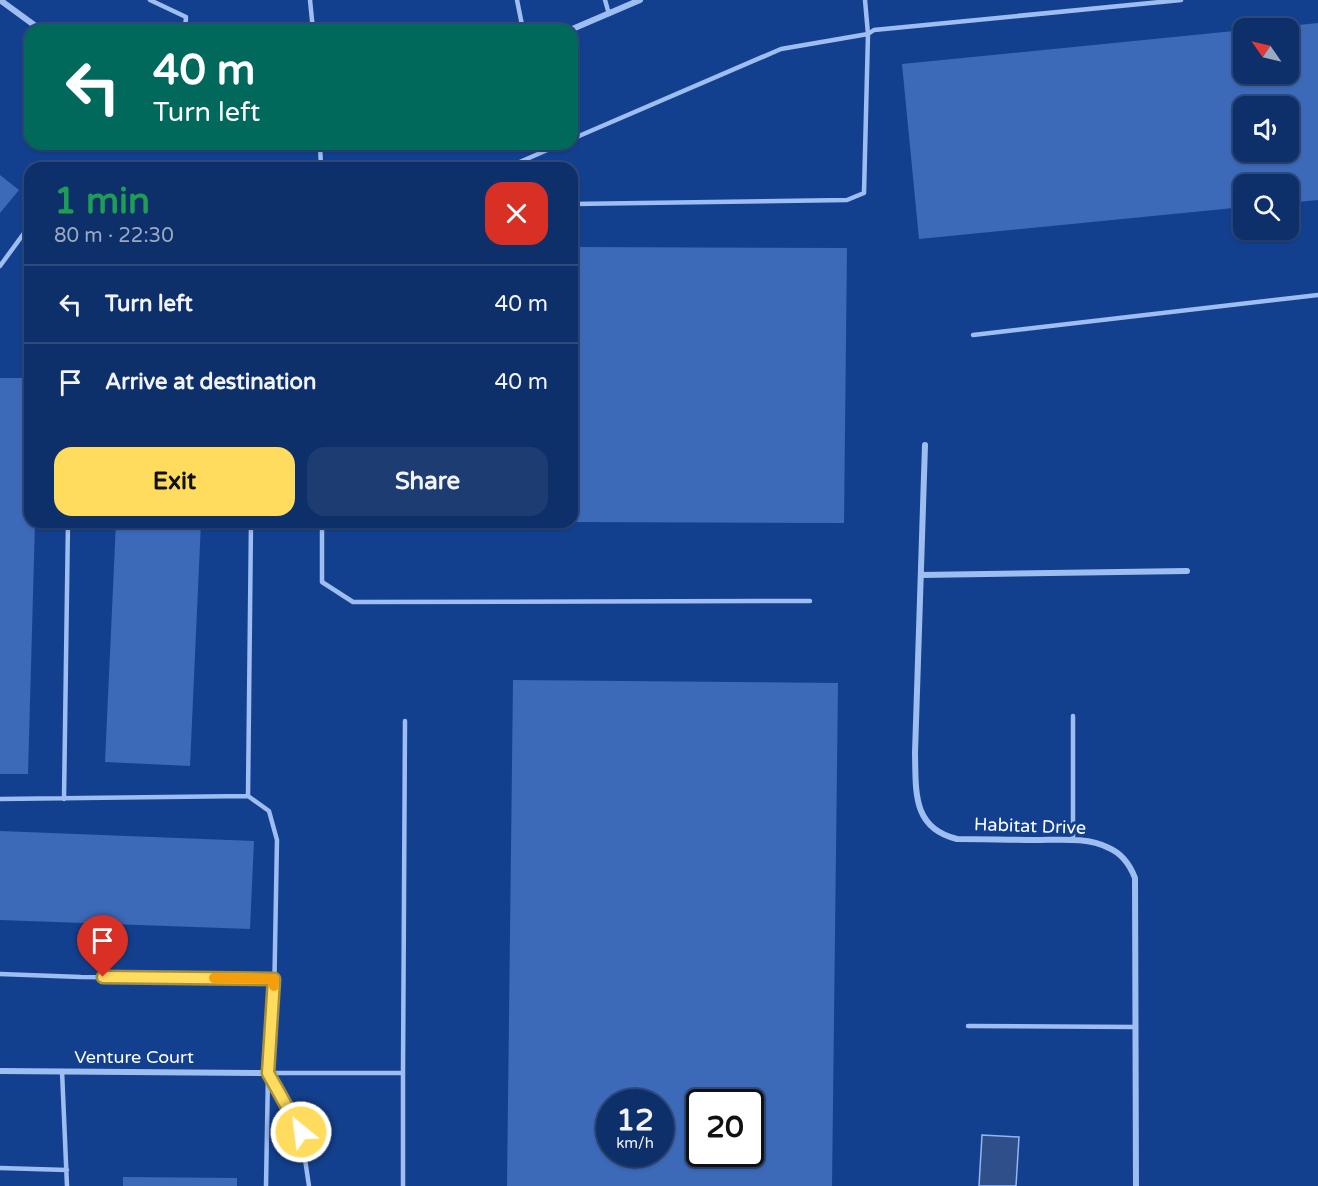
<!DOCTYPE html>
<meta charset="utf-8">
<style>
:root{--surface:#0e306a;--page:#1c3c72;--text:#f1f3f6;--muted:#9ba9c1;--line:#2e4b7e;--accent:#ffdc5e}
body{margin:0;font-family:"Varela Round",sans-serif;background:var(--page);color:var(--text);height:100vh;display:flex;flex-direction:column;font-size:22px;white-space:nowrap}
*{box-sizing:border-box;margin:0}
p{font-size:20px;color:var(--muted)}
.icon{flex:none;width:33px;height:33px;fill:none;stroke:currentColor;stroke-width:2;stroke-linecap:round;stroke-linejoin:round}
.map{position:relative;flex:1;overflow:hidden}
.sheet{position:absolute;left:24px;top:162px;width:554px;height:366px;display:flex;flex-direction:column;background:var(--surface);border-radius:18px;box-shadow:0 2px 4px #0004,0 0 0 2px var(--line)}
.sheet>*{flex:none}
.banner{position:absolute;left:24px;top:24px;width:554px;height:126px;border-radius:18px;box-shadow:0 2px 4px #0004,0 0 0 2px var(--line);background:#00695c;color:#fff;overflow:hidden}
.needle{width:39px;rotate:304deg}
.fabs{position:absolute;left:1233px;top:18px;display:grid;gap:12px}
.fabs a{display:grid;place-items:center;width:66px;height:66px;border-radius:12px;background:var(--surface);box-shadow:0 2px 4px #0004,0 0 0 2px var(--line);font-size:30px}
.speed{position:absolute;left:596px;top:1089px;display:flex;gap:12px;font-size:30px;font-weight:700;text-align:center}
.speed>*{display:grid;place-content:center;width:78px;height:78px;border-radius:50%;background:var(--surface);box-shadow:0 2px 4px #0004,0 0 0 2px var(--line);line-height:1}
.speed small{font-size:15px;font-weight:400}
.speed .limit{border:3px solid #111;border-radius:9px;background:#fff;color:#111}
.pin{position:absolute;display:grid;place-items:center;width:51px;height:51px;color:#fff;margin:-62px -26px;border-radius:50% 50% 50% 0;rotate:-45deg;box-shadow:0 0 6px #0007}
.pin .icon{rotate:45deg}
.me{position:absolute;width:66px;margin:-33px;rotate:331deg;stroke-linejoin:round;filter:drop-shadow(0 0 4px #0008)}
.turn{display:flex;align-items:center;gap:21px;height:126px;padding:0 30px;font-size:27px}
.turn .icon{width:78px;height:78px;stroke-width:2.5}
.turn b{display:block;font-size:42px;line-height:51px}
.round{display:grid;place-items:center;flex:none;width:63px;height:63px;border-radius:18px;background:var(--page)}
.summary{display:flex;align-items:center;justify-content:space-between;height:102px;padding:0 30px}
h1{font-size:36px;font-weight:700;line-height:45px;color:#1e9e55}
.cta{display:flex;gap:12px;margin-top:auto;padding:12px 30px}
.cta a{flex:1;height:69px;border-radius:18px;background:var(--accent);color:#111;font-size:24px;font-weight:700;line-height:69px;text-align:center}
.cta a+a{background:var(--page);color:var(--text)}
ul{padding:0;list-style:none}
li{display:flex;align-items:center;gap:18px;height:78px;padding:0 30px;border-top:2px solid var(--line)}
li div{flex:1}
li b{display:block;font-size:22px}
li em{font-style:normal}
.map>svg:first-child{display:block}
.water{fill:#2f4f8a;stroke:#90b7f4;stroke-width:1.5}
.building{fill:#3c69b8;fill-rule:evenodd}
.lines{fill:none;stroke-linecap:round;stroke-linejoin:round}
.lane{stroke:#9ebdf1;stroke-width:4.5}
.street{stroke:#9ebdf1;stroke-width:6}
.route-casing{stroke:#a68f3d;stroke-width:15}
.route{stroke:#ffdc5e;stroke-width:10}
.slow{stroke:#f59e0b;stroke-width:10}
.labels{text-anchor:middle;stroke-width:6;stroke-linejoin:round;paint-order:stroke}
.street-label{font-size:18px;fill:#fff;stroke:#13408e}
</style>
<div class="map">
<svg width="1318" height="1186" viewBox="0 0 1318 1186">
<rect width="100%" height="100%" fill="#13408e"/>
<path class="water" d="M 982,1135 L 1019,1137 L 1016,1186 L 979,1186 Z"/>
<path class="building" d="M 1318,23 L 1318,200 L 1288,203 L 1288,184 L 1244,184 L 1244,207 L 919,239 L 902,64 L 1244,30 L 1244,74 L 1288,74 L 1288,28 L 1279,28 L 1279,27 ZM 1244,106 L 1288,106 L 1288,152 L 1244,152 Z
M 0,175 L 19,190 L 0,213 Z
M 572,247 L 847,248 L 844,523 L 572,522 Z
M 0,378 L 30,378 L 30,522 L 35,522 L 28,774 L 0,774 Z
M 116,522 L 201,522 L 190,766 L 105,762 Z
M 513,680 L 838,683 L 832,1186 L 507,1186 ZM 609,1102 L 660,1102 L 660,1154 L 609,1154 ZM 699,1102 L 750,1102 L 750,1154 L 699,1154 Z
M 0,831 L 254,841 L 250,929 L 0,920 Z
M 123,1177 L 237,1178 L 237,1186 L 123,1186 Z"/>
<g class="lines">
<path class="lane" d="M 150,0 L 186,17 L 185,30
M 310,0 L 313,30
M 517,0 L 523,30
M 605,0 L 609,14
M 865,0 L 868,34 L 874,30 L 1181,0
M 210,30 L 211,26
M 572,139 L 781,49 L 868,34 L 864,193 L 847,200 L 572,204
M 320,144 L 321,168
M 84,168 L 85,166 L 92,168
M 506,168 L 561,144
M 0,266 L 30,225
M 973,335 L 1318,295
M 251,522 L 248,796 L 269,811 L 277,840 L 274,1003 L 268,1073 L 266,1186
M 322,522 L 322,582 L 353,602 L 810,601
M 1073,716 L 1073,840
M 0,799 L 248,796
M 64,799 L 68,522
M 0,974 L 81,977 L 274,979
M 968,1026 L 1136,1027
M 62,1071 L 67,1186
M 268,1073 L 403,1073 L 405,721
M 269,1075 L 301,1132 L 309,1186
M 0,1168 L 67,1170
M 403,1186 L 403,1073"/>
<path class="street" d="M 0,0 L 41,30
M 570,30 L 640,0
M 925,445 L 915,753 C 916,792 912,828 957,839 C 983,839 1010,840 1036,840 C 1060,840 1087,837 1109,848 C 1123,854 1130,865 1135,878 L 1136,1186
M 921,575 L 1187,571
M 0,1071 L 268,1073"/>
</g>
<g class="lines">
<g class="route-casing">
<path id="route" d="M 103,977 L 274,979 L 268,1073 L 301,1132"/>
</g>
<use href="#route" class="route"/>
<path class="slow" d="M 214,978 L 274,979 L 274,986"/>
</g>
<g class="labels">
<g class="street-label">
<text transform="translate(1030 826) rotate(2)" y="6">Habitat Drive</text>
<text x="134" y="1063">Venture Court</text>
</g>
</g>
</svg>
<div class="fabs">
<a><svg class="needle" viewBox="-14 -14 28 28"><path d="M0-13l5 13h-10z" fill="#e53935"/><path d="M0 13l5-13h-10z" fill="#9ba9c1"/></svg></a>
<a><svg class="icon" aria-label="sound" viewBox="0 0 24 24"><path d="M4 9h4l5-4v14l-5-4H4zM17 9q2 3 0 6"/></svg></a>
<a><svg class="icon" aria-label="search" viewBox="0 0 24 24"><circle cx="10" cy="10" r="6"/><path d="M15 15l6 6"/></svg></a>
</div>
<div class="speed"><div>12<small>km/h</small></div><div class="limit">20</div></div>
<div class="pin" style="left:103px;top:977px;background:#d93025"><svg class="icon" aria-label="arrive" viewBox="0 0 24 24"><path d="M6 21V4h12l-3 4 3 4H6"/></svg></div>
<svg class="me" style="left:301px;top:1132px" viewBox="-20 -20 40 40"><circle r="17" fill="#ffdc5e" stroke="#fff" stroke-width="3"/><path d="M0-11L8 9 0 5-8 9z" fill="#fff"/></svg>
<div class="banner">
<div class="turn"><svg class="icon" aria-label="left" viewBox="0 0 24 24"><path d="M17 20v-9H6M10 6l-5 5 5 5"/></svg><div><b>40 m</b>Turn left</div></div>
</div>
<section class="sheet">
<div class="summary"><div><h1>1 min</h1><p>80 m · 22:30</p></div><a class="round" style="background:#d93025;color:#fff"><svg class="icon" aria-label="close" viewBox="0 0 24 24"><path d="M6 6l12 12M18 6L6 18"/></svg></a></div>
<ul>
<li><svg class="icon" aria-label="left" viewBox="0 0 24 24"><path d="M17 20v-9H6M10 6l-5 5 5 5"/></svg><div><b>Turn left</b></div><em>40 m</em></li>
<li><svg class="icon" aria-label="arrive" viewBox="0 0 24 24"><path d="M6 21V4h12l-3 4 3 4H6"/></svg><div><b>Arrive at destination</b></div><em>40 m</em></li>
</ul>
<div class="cta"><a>Exit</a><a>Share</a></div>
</section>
</div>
